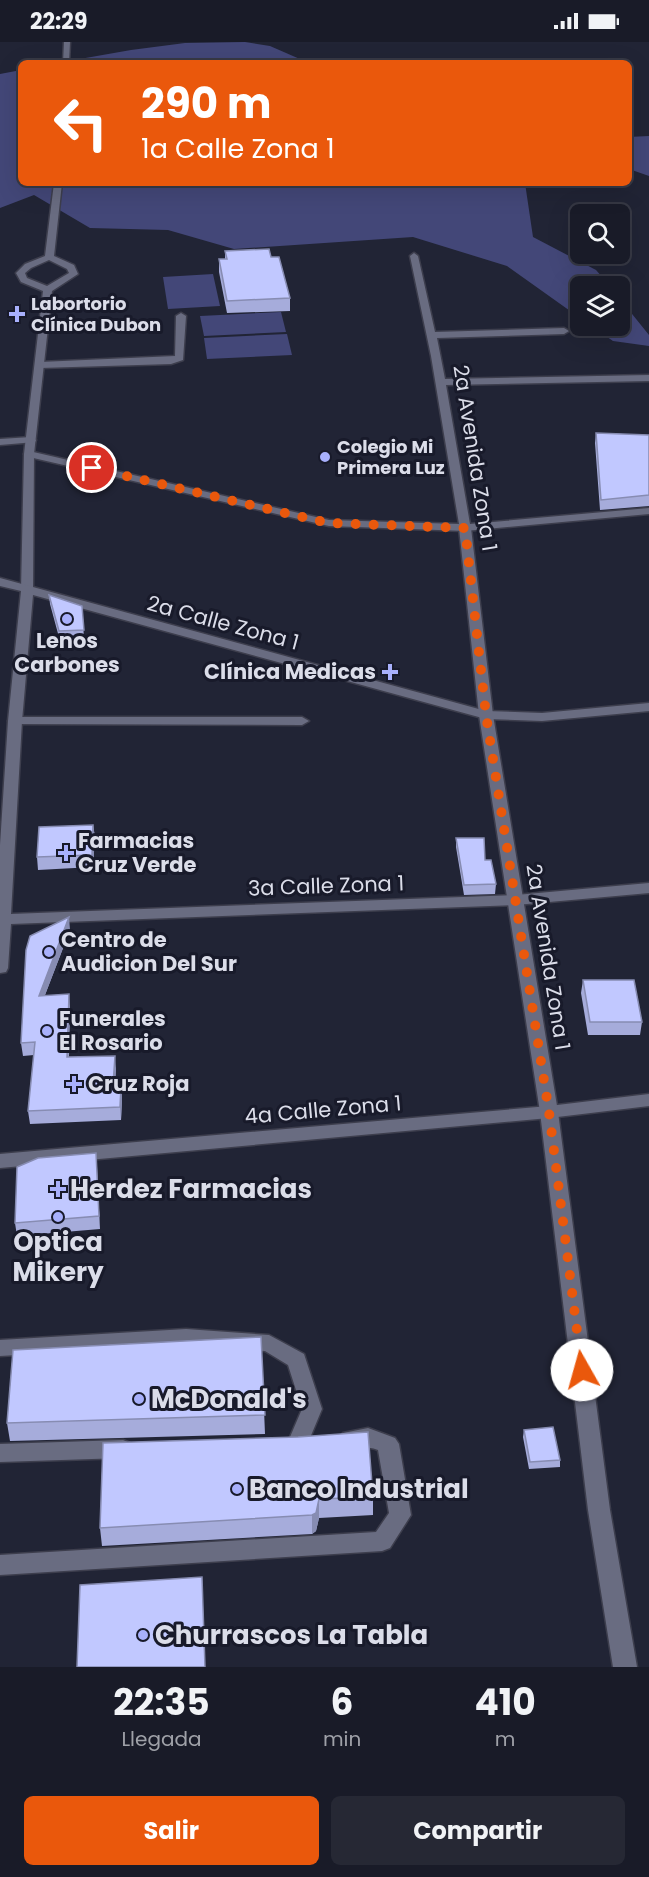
<!DOCTYPE html>
<html lang="es">
<meta charset="utf-8">
<style>
:root{--surface:#191b28;--page:#262834;--text:#f1f3f6;--muted:#9fa1a8;--line:#373945;--accent:#ea580c}
body{margin:0;font-family:Poppins,sans-serif;background:var(--page);color:var(--text);height:100vh;display:flex;flex-direction:column;font-size:22px;white-space:nowrap}
*{box-sizing:border-box;margin:0}
p{font-size:20px;color:var(--muted)}
.icon{flex:none;width:33px;height:33px;fill:none;stroke:currentColor;stroke-width:2;stroke-linecap:round;stroke-linejoin:round}
.map{position:relative;height:1625px;overflow:hidden}
.details{display:flex;flex-direction:column;background:var(--surface);flex:1}
.details>*{flex:none}
.hud{position:absolute;left:18px;top:18px;width:614px;height:126px;border-radius:9px;box-shadow:0 6px 24px #0002,0 0 0 2px var(--line);background:#ea580c;color:#fff;overflow:hidden}
.tools{position:absolute;left:570px;top:162px;display:grid;gap:12px}
.tools a{display:grid;place-items:center;width:60px;height:60px;border-radius:9px;background:var(--surface);box-shadow:0 6px 24px #0002,0 0 0 2px var(--line);font-size:30px}
.pin{position:absolute;display:grid;place-items:center;width:51px;height:51px;color:#fff;margin:-26px;border:3px solid #fff;border-radius:50%;box-shadow:0 2px 6px #0007}
.me{position:absolute;width:66px;margin:-33px;rotate:353deg;stroke-linejoin:round;filter:drop-shadow(0 0 4px #0008)}
.turn{display:flex;align-items:center;gap:21px;height:126px;padding:0 24px;font-size:27px}
.turn .icon{width:78px;height:78px;stroke-width:2.5}
.turn b{display:block;font-size:42px;line-height:51px}
.eta{display:flex;justify-content:space-evenly;align-items:center;height:102px;text-align:center}
.eta b{font-size:36px;font-weight:700;line-height:42px}
.button{display:flex;gap:12px;margin-top:auto;padding:12px 24px}
.button a{flex:1;height:69px;border-radius:9px;background:var(--accent);color:#fff;font-size:24px;font-weight:700;line-height:69px;text-align:center}
.button a+a{background:var(--page);color:var(--text)}
.status{display:flex;justify-content:space-between;align-items:center;height:42px;padding:0 30px;background:var(--surface);direction:ltr}
.status svg{height:16px;fill:currentColor}
.map>svg:first-child{display:block}
.green{fill:#434778}
.lines{fill:none;stroke-linecap:round;stroke-linejoin:round}
.service-casing{stroke:#3d3e4d;stroke-width:3}
.minor-casing{stroke:#3d3e4d;stroke-width:3}
.tertiary-casing{stroke:#3d3e4d;stroke-width:3}
.secondary-casing{stroke:#3d3e4d;stroke-width:3}
.service{fill:#696c81;fill-rule:evenodd}
.minor{fill:#696c81;fill-rule:evenodd}
.tertiary{fill:#696c81;fill-rule:evenodd}
.secondary{fill:#696c81;fill-rule:evenodd}
.wall{fill:#a6acdb}
.shaded-wall{fill:#878cb2}
.building{fill:#c1c8ff;stroke:#878cb2;stroke-width:1.5}
.route{stroke:#ea580c;stroke-width:10;stroke-dasharray:0 18}
.poi-dot{fill:#a8b0fc;stroke:#181a2a;stroke-width:2}
.labels{text-anchor:middle;stroke-width:6;stroke-linejoin:round;paint-order:stroke}
.far-poi-label{font-size:18px;font-weight:bold;fill:#dbdde9;stroke:#181a2a;text-anchor:start}
.street-label{font-size:21px;fill:#dbdde9;stroke:#181a2a}
.poi-label{font-size:21px;font-weight:bold;fill:#dbdde9;stroke:#181a2a;text-anchor:start}
.near-poi-label{font-size:26px;font-weight:bold;fill:#dbdde9;stroke:#181a2a;text-anchor:start}
</style>
<div class="status"><b>22:29</b><svg viewBox="0 0 49 12"><path d="M0 12V9h3v3zM5 12V6h3v6zM10 12V3h3v9zM15 12V0h3v12zM26 1h20v11H26zM47 4h2v5h-2z"/></svg></div>
<div class="map">
<svg width="649" height="1625" viewBox="0 0 649 1625">
<rect width="100%" height="100%" fill="#212435"/>
<path class="green" d="M 245,0 L 270,4 L 309,21 L 57,21 L 131,8 L 185,1 Z
M 21,28 L 21,141 L 525,141 L 533,195 L 596,228 L 610,244 L 580,244 L 580,276 L 507,224 L 413,195 L 234,207 L 168,188 L 90,186 L 34,153 L 0,166 L 0,32 Z
M 649,94 L 649,134 L 629,127 L 628,95 Z
M 213,232 L 220,264 L 168,267 L 163,235 Z
M 620,257 L 649,293 L 649,304 L 613,299 L 591,284 L 620,284 Z
M 281,270 L 286,290 L 204,294 L 200,274 Z
M 287,292 L 292,313 L 207,317 L 204,296 Z"/>
<g class="lines">
<g class="service-casing">
<path id="service" d="M 186,1287 L 269,1293 L 304,1312 L 322,1367 L 305,1408 L 298,1411 L 291,1408 L 287,1402 L 302,1367 L 288,1323 L 265,1309 L 186,1303 L 0,1314 L 0,1298 Z
M 368,1386 L 395,1396 L 399,1402 L 411,1473 L 390,1506 L 382,1509 L 0,1533 L 0,1513 L 376,1490 L 389,1471 L 378,1408 C 366,1403 355,1408 343,1403 L 339,1397 L 343,1391 Z
M 123,1398 L 130,1401 L 134,1407 L 130,1413 L 123,1416 L 0,1420 L 0,1402 Z"/>
</g>
<g class="minor-casing">
<path id="minor" d="M 414,211 L 418,214 L 435,290 L 564,286 L 569,289 L 564,292 L 437,296 L 445,337 L 649,333 L 649,339 L 446,343 L 470,482 L 649,466 L 649,472 L 465,489 L 329,484 L 29,415 L 24,412 L 29,409 L 329,478 L 459,482 L 431,314 L 410,214 Z
M 181,271 L 186,274 L 183,318 L 171,322 L 40,326 L 35,323 L 40,320 L 175,314 L 176,274 Z
M 31,395 L 36,398 L 35,400 L 0,403 L 0,397 Z
M 15,675 L 302,675 L 309,679 L 302,683 L 10,682 L 8,679 Z
M 649,1052 L 649,1064 L 549,1076 L 0,1126 L 0,1112 L 549,1064 Z"/>
</g>
<g class="tertiary-casing">
<path id="tertiary" d="M 64,0 L 70,0 L 69,21 L 63,21 Z
M 54,141 L 62,141 L 54,214 L 74,223 L 78,232 L 52,249 L 34,412 L 33,548 L 27,552 L 21,548 L 24,412 L 43,249 L 21,240 L 16,231 L 25,222 L 45,214 ZM 49,218 L 67,227 L 69,231 L 47,244 L 27,236 L 25,231 L 31,226 Z
M 465,483 L 471,486 L 493,673 L 558,1070 L 610,1468 L 637,1625 L 613,1625 L 588,1468 L 540,1070 L 479,673 L 459,486 Z"/>
</g>
<g class="secondary-casing">
<path id="secondary" d="M 0,536 L 486,669 L 542,671 L 649,661 L 649,669 L 542,679 L 486,677 L 33,553 L 22,679 L 11,872 L 516,853 L 649,841 L 649,851 L 516,863 L 11,882 L 8,926 L 6,930 L 0,931 L 0,803 L 8,679 L 21,549 L 0,544 Z"/>
</g>
<use href="#service" class="service"/>
<use href="#minor" class="minor"/>
<use href="#tertiary" class="tertiary"/>
<use href="#secondary" class="secondary"/>
</g>
<path class="wall" d="M 225,209 L 271,215 L 290,256 L 290,269 L 227,271 L 219,230 L 219,217 L 225,217 Z
M 596,391 L 649,393 L 649,464 L 600,468 L 595,401 Z
M 49,553 L 82,564 L 84,597 L 60,599 L 50,562 Z
M 93,783 L 95,795 L 93,825 L 38,828 L 37,815 Z
M 456,796 L 485,818 L 496,842 L 495,852 L 464,853 L 456,805 Z
M 70,888 L 45,953 L 70,964 L 69,1015 L 116,1026 L 115,1043 L 121,1044 L 122,1057 L 121,1078 L 30,1082 L 28,1069 L 34,1013 L 23,1014 L 21,1001 Z
M 583,938 L 642,980 L 640,993 L 588,993 L 581,951 Z
M 96,1111 L 100,1187 L 17,1194 L 15,1181 Z
M 261,1295 L 265,1392 L 10,1399 L 7,1381 Z
M 524,1388 L 560,1418 L 560,1425 L 529,1427 L 523,1395 Z
M 103,1401 L 373,1455 L 373,1473 L 319,1476 L 316,1489 L 312,1492 L 102,1504 L 100,1486 Z"/>
<path class="shaded-wall" d="M 93,783 L 95,795 L 93,825 L 92,813 Z
M 69,875 L 70,888 L 40,966 L 39,954 Z
M 69,952 L 70,964 L 68,1028 L 67,1015 Z
M 115,1014 L 116,1026 L 114,1055 L 113,1043 Z
M 121,1044 L 122,1057 L 121,1078 L 120,1065 Z
M 96,1111 L 97,1124 L 100,1187 L 99,1174 Z
M 319,1457 L 319,1476 L 316,1489 L 312,1492 L 312,1473 Z"/>
<path class="building" d="M 269,207 L 271,215 L 279,215 L 290,256 L 227,259 L 219,217 L 227,217 L 225,209 Z
M 596,391 L 649,393 L 649,453 L 601,458 Z
M 49,553 L 82,564 L 84,588 L 59,589 Z
M 93,783 L 92,813 L 37,815 L 39,785 Z
M 456,796 L 484,796 L 485,818 L 491,818 L 496,842 L 464,843 Z
M 69,875 L 39,954 L 69,952 L 67,1015 L 115,1014 L 113,1043 L 121,1044 L 120,1065 L 28,1069 L 35,1000 L 21,1001 L 26,908 L 30,894 Z
M 583,938 L 634,938 L 642,980 L 590,980 Z
M 96,1111 L 99,1174 L 15,1181 L 17,1125 L 38,1116 Z
M 261,1295 L 265,1373 L 7,1381 L 13,1308 Z
M 553,1385 L 560,1418 L 530,1420 L 524,1388 Z
M 368,1390 L 373,1455 L 319,1457 L 316,1471 L 312,1473 L 100,1486 L 103,1401 L 298,1395 Z
M 202,1535 L 205,1625 L 77,1625 L 80,1543 Z"/>
<g class="lines">
<path class="route" d="M 92,426 L 328,481 L 465,486 L 486,673 L 549,1070 L 582,1328"/>
</g>
<g class="poi-dot">
<path d="M14 263h6v6h6v6h-6v6h-6v-6h-6v-6h6z"/>
<circle cx="325" cy="415" r="6"/>
<circle cx="67" cy="577" r="6"/>
<path d="M387 621h6v6h6v6h-6v6h-6v-6h-6v-6h6z"/>
<path d="M63 802h6v6h6v6h-6v6h-6v-6h-6v-6h6z"/>
<circle cx="49" cy="910" r="6"/>
<circle cx="47" cy="989" r="6"/>
<path d="M71 1033h6v6h6v6h-6v6h-6v-6h-6v-6h6z"/>
<path d="M55 1138h6v6h6v6h-6v6h-6v-6h-6v-6h6z"/>
<circle cx="58" cy="1175" r="6"/>
<circle cx="139" cy="1357" r="6"/>
<circle cx="237" cy="1447" r="6"/>
<circle cx="143" cy="1593" r="6"/>
</g>
<g class="labels">
<g class="far-poi-label">
<text x="31" y="268">Labortorio<tspan x="31" dy="21">Clínica Dubon</tspan></text>
<text x="337" y="411">Colegio Mi<tspan x="337" dy="21">Primera Luz</tspan></text>
</g>
<g class="street-label">
<text transform="translate(475 416) rotate(81)" y="7">2a Avenida Zona 1</text>
<text transform="translate(223 581) rotate(15)" y="7">2a Calle Zona 1</text>
<text transform="translate(326 844) rotate(-2)" y="7">3a Calle Zona 1</text>
<text transform="translate(548 915) rotate(81)" y="7">2a Avenida Zona 1</text>
<text transform="translate(323 1068) rotate(-5)" y="7">4a Calle Zona 1</text>
</g>
<g class="poi-label">
<text x="67" y="606" text-anchor="middle">Lenos<tspan x="67" dy="24">Carbones</tspan></text>
<text x="376" y="637" text-anchor="end">Clínica Medicas</text>
<text x="78" y="806">Farmacias<tspan x="78" dy="24">Cruz Verde</tspan></text>
<text x="61" y="905">Centro de<tspan x="61" dy="24">Audicion Del Sur</tspan></text>
<text x="59" y="984">Funerales<tspan x="59" dy="24">El Rosario</tspan></text>
<text x="88" y="1049">Cruz Roja</text>
</g>
<g class="near-poi-label">
<text x="70" y="1156">Herdez Farmacias</text>
<text x="58" y="1209" text-anchor="middle">Optica<tspan x="58" dy="30">Mikery</tspan></text>
<text x="151" y="1366">McDonald's</text>
<text x="249" y="1456">Banco Industrial</text>
<text x="155" y="1602">Churrascos La Tabla</text>
</g>
</g>
</svg>
<div class="tools">
<a><svg class="icon" aria-label="search" viewBox="0 0 24 24"><circle cx="10" cy="10" r="6"/><path d="M15 15l6 6"/></svg></a>
<a><svg class="icon" aria-label="layers" viewBox="0 0 24 24"><path d="M12 4l9 5-9 5-9-5zM3 14l9 5 9-5"/></svg></a>
</div>
<div class="pin" style="left:92px;top:426px;background:#d93025"><svg class="icon" aria-label="arrive" viewBox="0 0 24 24"><path d="M6 21V4h12l-3 4 3 4H6"/></svg></div>
<svg class="me" style="left:582px;top:1328px" viewBox="-20 -20 40 40"><circle r="19" fill="#fff"/><path d="M0-13L10 11 0 6-10 11z" fill="#ea580c"/></svg>
<div class="hud">
<div class="turn"><svg class="icon" aria-label="left" viewBox="0 0 24 24"><path d="M17 20v-9H6M10 6l-5 5 5 5"/></svg><div><b>290 m</b>1a Calle Zona 1</div></div>
</div>
</div>
<section class="details">
<div class="eta">
<div><b>22:35</b><p>Llegada</p></div>
<div><b>6</b><p>min</p></div>
<div><b>410</b><p>m</p></div>
</div>
<div class="button"><a>Salir</a><a>Compartir</a></div>
</section>
